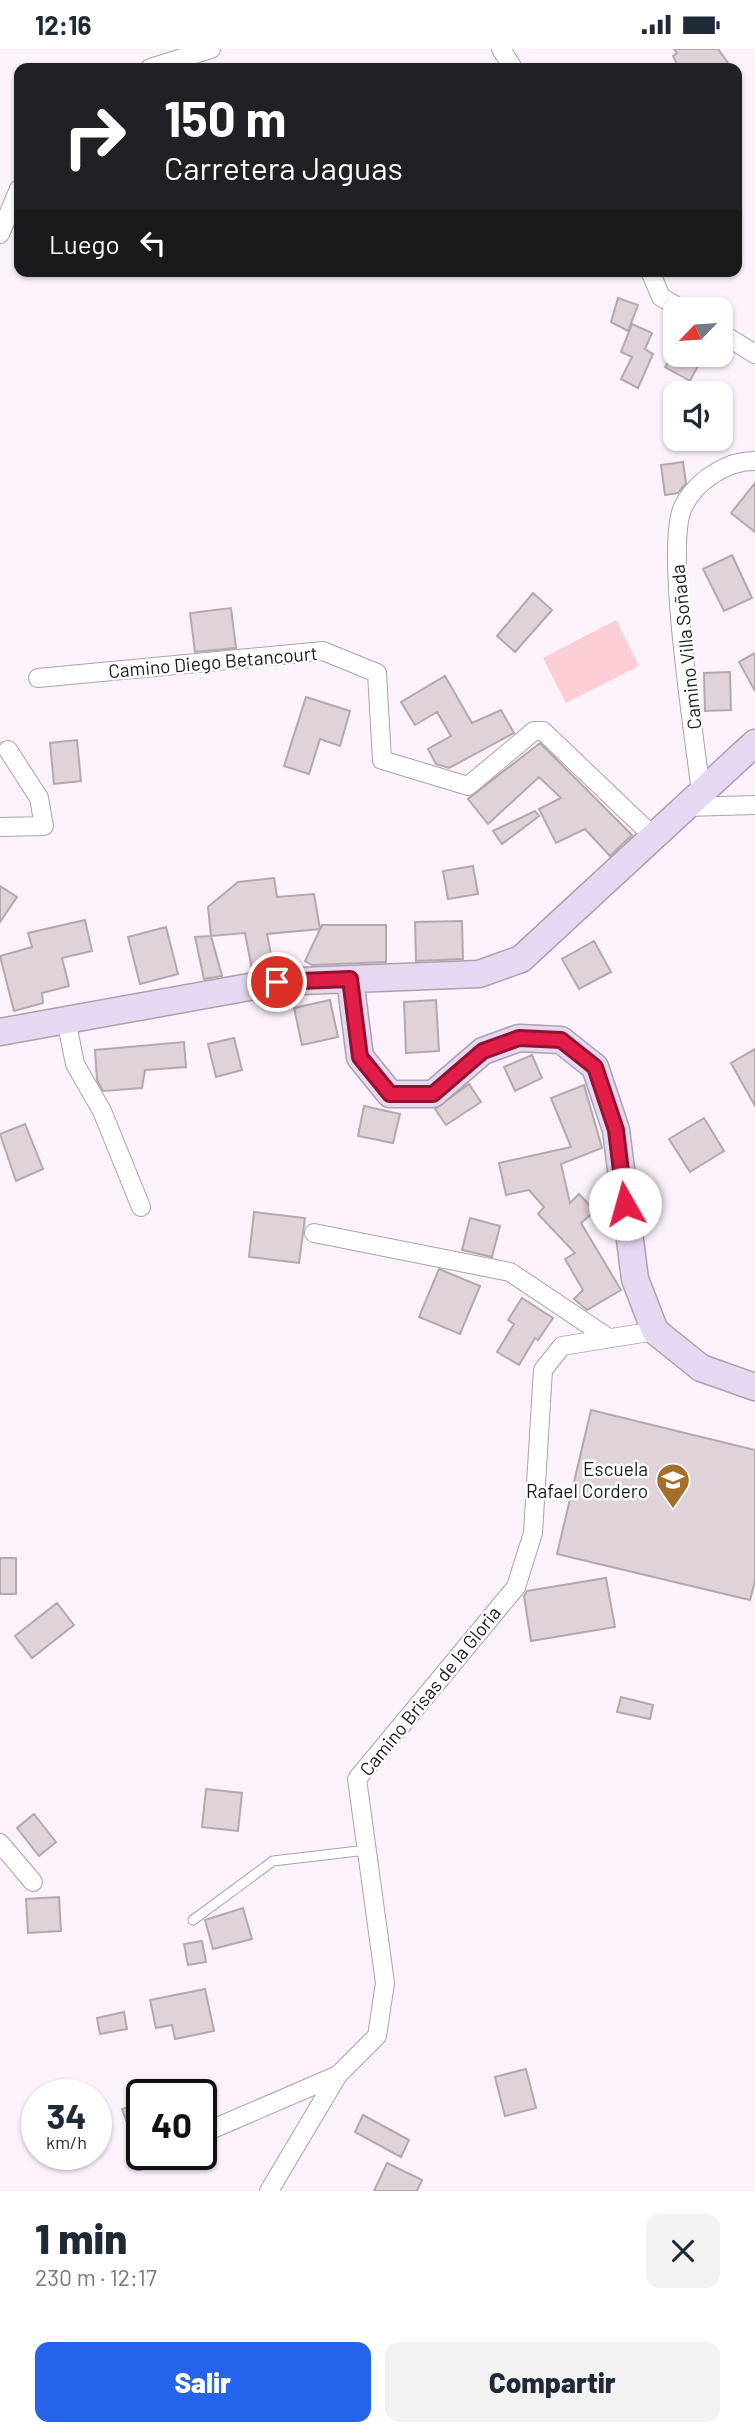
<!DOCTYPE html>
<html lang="es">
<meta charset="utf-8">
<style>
:root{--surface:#fff;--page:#f2f2f3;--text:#1f2937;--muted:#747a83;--accent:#2563eb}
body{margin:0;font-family:Barlow,sans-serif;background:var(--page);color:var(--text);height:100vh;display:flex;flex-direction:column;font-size:26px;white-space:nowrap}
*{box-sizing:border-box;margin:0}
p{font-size:23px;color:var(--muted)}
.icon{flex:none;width:38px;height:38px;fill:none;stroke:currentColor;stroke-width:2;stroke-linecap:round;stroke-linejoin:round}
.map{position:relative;height:2142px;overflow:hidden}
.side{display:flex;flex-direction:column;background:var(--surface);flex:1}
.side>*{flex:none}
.banner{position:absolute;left:14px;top:14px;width:728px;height:214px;border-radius:14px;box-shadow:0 2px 5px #0004;background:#202124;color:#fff;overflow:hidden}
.needle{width:46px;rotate:245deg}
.controls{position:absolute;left:663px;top:248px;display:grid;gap:14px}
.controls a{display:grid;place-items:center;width:70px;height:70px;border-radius:14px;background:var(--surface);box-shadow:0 2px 5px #0004;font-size:35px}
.speed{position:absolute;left:21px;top:2030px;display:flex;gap:14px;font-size:35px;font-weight:700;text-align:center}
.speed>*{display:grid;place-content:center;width:91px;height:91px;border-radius:50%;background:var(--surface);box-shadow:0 2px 5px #0004;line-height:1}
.speed small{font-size:18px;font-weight:400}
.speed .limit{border:4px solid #111;border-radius:10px;background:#fff;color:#111}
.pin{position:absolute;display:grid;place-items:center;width:60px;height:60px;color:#fff;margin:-30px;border:4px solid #fff;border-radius:50%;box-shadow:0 2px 7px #0007}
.me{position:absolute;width:77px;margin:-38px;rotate:353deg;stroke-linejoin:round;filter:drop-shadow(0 0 5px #0008)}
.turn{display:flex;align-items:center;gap:24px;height:147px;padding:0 35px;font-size:32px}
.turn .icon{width:91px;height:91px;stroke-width:2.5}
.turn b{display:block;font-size:49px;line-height:60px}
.then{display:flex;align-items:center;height:66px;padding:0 35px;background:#0003;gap:14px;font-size:26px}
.round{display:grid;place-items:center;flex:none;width:74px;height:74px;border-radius:14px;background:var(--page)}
.overview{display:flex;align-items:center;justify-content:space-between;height:119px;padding:0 35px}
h1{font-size:42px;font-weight:800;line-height:52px}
.cta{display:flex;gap:14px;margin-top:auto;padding:14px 35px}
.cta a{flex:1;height:80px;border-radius:14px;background:var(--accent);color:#fff;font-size:28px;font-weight:800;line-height:80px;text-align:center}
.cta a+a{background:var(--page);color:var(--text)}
.status{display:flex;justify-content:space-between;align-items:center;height:49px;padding:0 35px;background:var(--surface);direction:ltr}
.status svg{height:19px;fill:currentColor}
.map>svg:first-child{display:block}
.green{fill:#fbced5}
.building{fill:#dfd2d9;stroke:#b4a8ae;stroke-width:2}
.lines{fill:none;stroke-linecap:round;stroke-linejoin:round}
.lane-casing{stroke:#aba2aa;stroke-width:11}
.street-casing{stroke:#aba2aa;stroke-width:20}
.secondary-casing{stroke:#aba2aa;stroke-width:29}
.lane{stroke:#fff;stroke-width:9}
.street{stroke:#fff;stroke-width:18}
.secondary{stroke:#e5d8f2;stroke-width:26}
.route-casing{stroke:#92132f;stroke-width:18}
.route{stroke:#e11d48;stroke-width:12}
.labels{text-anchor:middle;stroke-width:5;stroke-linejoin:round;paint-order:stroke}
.street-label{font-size:19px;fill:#1c191c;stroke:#fff}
.poi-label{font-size:19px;fill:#1c191c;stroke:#fff;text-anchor:end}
</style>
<div class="status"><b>12:16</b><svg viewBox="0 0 49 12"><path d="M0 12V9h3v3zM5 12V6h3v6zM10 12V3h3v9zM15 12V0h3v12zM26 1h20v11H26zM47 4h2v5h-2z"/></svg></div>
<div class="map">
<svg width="755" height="2142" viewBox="0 0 755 2142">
<rect width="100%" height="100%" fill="#fcf2fb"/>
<path class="green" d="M 616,571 L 639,617 L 566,654 L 543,609 Z"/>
<path class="building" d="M 674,0 L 718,0 L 728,14 L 719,19 L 679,19 L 673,7 L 677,4 Z
M 618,249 L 638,256 L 628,282 L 611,273 Z
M 632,275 L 652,284 L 645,300 L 653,305 L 638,339 L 621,330 L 632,308 L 621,303 Z
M 672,306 L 704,306 L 690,332 L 665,318 Z
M 683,413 L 686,434 L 678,444 L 665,446 L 661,416 Z
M 755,434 L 755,483 L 731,464 Z
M 732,506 L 752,549 L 724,562 L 703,520 Z
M 533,544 L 552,561 L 515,603 L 497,587 Z
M 231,559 L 236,599 L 195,603 L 190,564 Z
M 755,604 L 755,642 L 739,613 Z
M 730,623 L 731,661 L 705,662 L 704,624 Z
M 445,627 L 472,674 L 501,661 L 514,684 L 449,719 L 436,715 L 428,700 L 451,687 L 437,663 L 415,676 L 401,653 Z
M 306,648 L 350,662 L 340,697 L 320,690 L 309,725 L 284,717 Z
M 77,691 L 81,732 L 54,735 L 50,694 Z
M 540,694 L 632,786 L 610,807 L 585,780 L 556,794 L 539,760 L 561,749 L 539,728 L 488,775 L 468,750 Z
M 535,762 L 539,767 L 502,795 L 493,782 Z
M 473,817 L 478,845 L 448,850 L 443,822 Z
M 274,829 L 277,848 L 314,845 L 320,880 L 267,885 L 273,916 L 252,920 L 245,884 L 211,887 L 208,858 L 238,833 Z
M 0,837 L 17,848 L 0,873 Z
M 85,871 L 92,902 L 62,909 L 69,937 L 42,944 L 43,954 L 14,962 L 0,907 L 32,898 L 28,884 Z
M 462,872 L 463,910 L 416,912 L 415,873 Z
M 322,876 L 386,876 L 386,913 L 312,916 L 305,912 Z
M 166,878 L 178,925 L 140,935 L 128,888 Z
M 211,887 L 222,927 L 204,930 L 195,888 Z
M 594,892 L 611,923 L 579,940 L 562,910 Z
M 330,951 L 338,988 L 302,996 L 294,959 Z
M 436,951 L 439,1002 L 406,1004 L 404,953 Z
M 234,989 L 242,1021 L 216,1028 L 208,995 Z
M 184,993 L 186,1018 L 145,1021 L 142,1039 L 103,1042 L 97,1031 L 95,1001 Z
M 755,1000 L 755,1057 L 731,1014 Z
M 532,1006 L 542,1029 L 515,1042 L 504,1018 Z
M 469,1035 L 481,1053 L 446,1076 L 435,1060 Z
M 584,1036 L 602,1099 L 561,1115 L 570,1154 L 579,1145 L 595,1162 L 581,1174 L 621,1241 L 587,1261 L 574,1250 L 583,1241 L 565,1210 L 575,1204 L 538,1165 L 544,1158 L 529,1141 L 506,1146 L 499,1114 L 571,1098 L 551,1049 Z
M 364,1057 L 400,1065 L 393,1094 L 358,1087 Z
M 704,1069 L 724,1102 L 690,1123 L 669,1090 Z
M 25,1075 L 43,1120 L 16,1132 L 0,1085 Z
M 254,1163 L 305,1169 L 299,1214 L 249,1208 Z
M 470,1169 L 500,1177 L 492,1208 L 462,1201 Z
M 439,1220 L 480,1237 L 460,1285 L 419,1268 Z
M 522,1249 L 553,1269 L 538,1291 L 535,1289 L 519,1316 L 497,1303 L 514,1275 L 508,1271 Z
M 591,1361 L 755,1401 L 755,1532 L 750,1551 L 557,1505 Z
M 0,1509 L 16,1509 L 16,1545 L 0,1545 Z
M 606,1529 L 615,1578 L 531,1592 L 524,1547 L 527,1542 Z
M 57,1554 L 74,1576 L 32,1609 L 15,1587 Z
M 621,1648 L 653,1656 L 650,1670 L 617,1663 Z
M 206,1740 L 242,1744 L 238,1782 L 202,1778 Z
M 34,1765 L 56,1793 L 39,1807 L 17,1779 Z
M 59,1848 L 61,1882 L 28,1884 L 26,1850 Z
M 243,1859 L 252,1890 L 213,1900 L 205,1871 Z
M 202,1892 L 206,1913 L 188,1916 L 184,1895 Z
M 205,1940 L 214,1982 L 175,1990 L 172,1976 L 156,1979 L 150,1951 Z
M 124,1963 L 127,1980 L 100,1985 L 97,1969 Z
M 526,2020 L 536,2059 L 505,2067 L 495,2028 Z
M 142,2053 L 142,2098 L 137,2100 L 122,2060 Z
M 363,2066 L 409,2091 L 401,2108 L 355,2083 Z
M 387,2114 L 422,2131 L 417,2142 L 374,2142 Z"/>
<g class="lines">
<g class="lane-casing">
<path id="lane" d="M 193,1871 L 273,1812 L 367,1801"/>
</g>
<g class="street-casing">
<path id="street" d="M 501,0 L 513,19
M 150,19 L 211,0
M 0,185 L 19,140
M 650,222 L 661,248 L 683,261
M 721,284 L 755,305
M 38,629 L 323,602 L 377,624 L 382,711 L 468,737 L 534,682 L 543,682 L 655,789
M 701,744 C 695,691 664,498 683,458 C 695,433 727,411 755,412
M 687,758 L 755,756
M 0,778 L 44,777 L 39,749 L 8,701
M 66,970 L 75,1015 L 102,1062 L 141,1158
M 314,1184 L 510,1223 L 607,1288
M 0,1794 L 33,1833
M 201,2085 L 338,2026
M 139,2112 L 154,2105
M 269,2142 L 338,2026 L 377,1987 L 385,1934 L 357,1730 L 516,1538 L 533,1484 L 543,1321 L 562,1297 L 655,1282"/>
</g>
<g class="secondary-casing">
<path id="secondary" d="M 350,930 L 360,1008 L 390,1045 L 433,1045 L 483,1002 L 519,989 L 561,991 L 595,1018 L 616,1081 L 635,1230 L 655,1282 L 701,1319 L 755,1338
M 0,983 L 277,933 L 479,925 L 521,910 L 755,694"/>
</g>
<use href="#lane" class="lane"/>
<use href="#street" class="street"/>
<use href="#secondary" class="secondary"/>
</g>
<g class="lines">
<g class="route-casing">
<path id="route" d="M 277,933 L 350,930 L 360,1008 L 390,1045 L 433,1045 L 483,1002 L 519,989 L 561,991 L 595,1018 L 616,1081 L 625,1155"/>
</g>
<use href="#route" class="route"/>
</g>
<defs>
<g id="school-pin" transform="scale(1.75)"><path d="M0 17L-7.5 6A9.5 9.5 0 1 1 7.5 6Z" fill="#a66e2b" stroke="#fff"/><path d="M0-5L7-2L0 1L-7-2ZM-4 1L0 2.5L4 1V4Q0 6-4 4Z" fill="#fff"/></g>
</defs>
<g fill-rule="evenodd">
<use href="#school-pin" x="673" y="1431"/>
</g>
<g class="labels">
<g class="street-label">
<text transform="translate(686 598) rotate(-96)" y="7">Camino Villa Soñada</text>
<text transform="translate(213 613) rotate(-5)" y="7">Camino Diego Betancourt</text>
<text transform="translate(430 1642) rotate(-51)" y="7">Camino Brisas de la Gloria</text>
</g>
<g class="poi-label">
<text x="648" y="1427">Escuela<tspan x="648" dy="22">Rafael Cordero</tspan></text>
</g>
</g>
</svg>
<div class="controls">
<a><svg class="needle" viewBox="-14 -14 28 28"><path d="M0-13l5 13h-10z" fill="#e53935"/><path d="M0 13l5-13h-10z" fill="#747a83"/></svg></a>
<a><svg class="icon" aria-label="sound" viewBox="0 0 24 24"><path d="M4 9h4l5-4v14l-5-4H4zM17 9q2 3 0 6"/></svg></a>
</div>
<div class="speed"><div>34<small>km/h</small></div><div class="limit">40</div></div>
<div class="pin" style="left:277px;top:933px;background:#d93025"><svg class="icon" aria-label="arrive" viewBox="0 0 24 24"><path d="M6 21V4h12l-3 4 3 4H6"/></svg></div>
<svg class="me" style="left:625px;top:1155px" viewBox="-20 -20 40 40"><circle r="19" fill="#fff"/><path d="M0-13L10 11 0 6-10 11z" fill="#e11d48"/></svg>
<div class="banner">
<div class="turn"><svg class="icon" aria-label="right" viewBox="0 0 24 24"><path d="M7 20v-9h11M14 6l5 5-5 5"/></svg><div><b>150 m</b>Carretera Jaguas</div></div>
<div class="then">Luego<svg class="icon" aria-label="left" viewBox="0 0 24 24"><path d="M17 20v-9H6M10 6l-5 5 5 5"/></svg></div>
</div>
</div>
<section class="side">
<div class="overview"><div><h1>1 min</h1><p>230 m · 12:17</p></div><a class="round"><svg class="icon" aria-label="close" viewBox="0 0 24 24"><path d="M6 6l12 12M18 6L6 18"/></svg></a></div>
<div class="cta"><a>Salir</a><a>Compartir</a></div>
</section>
